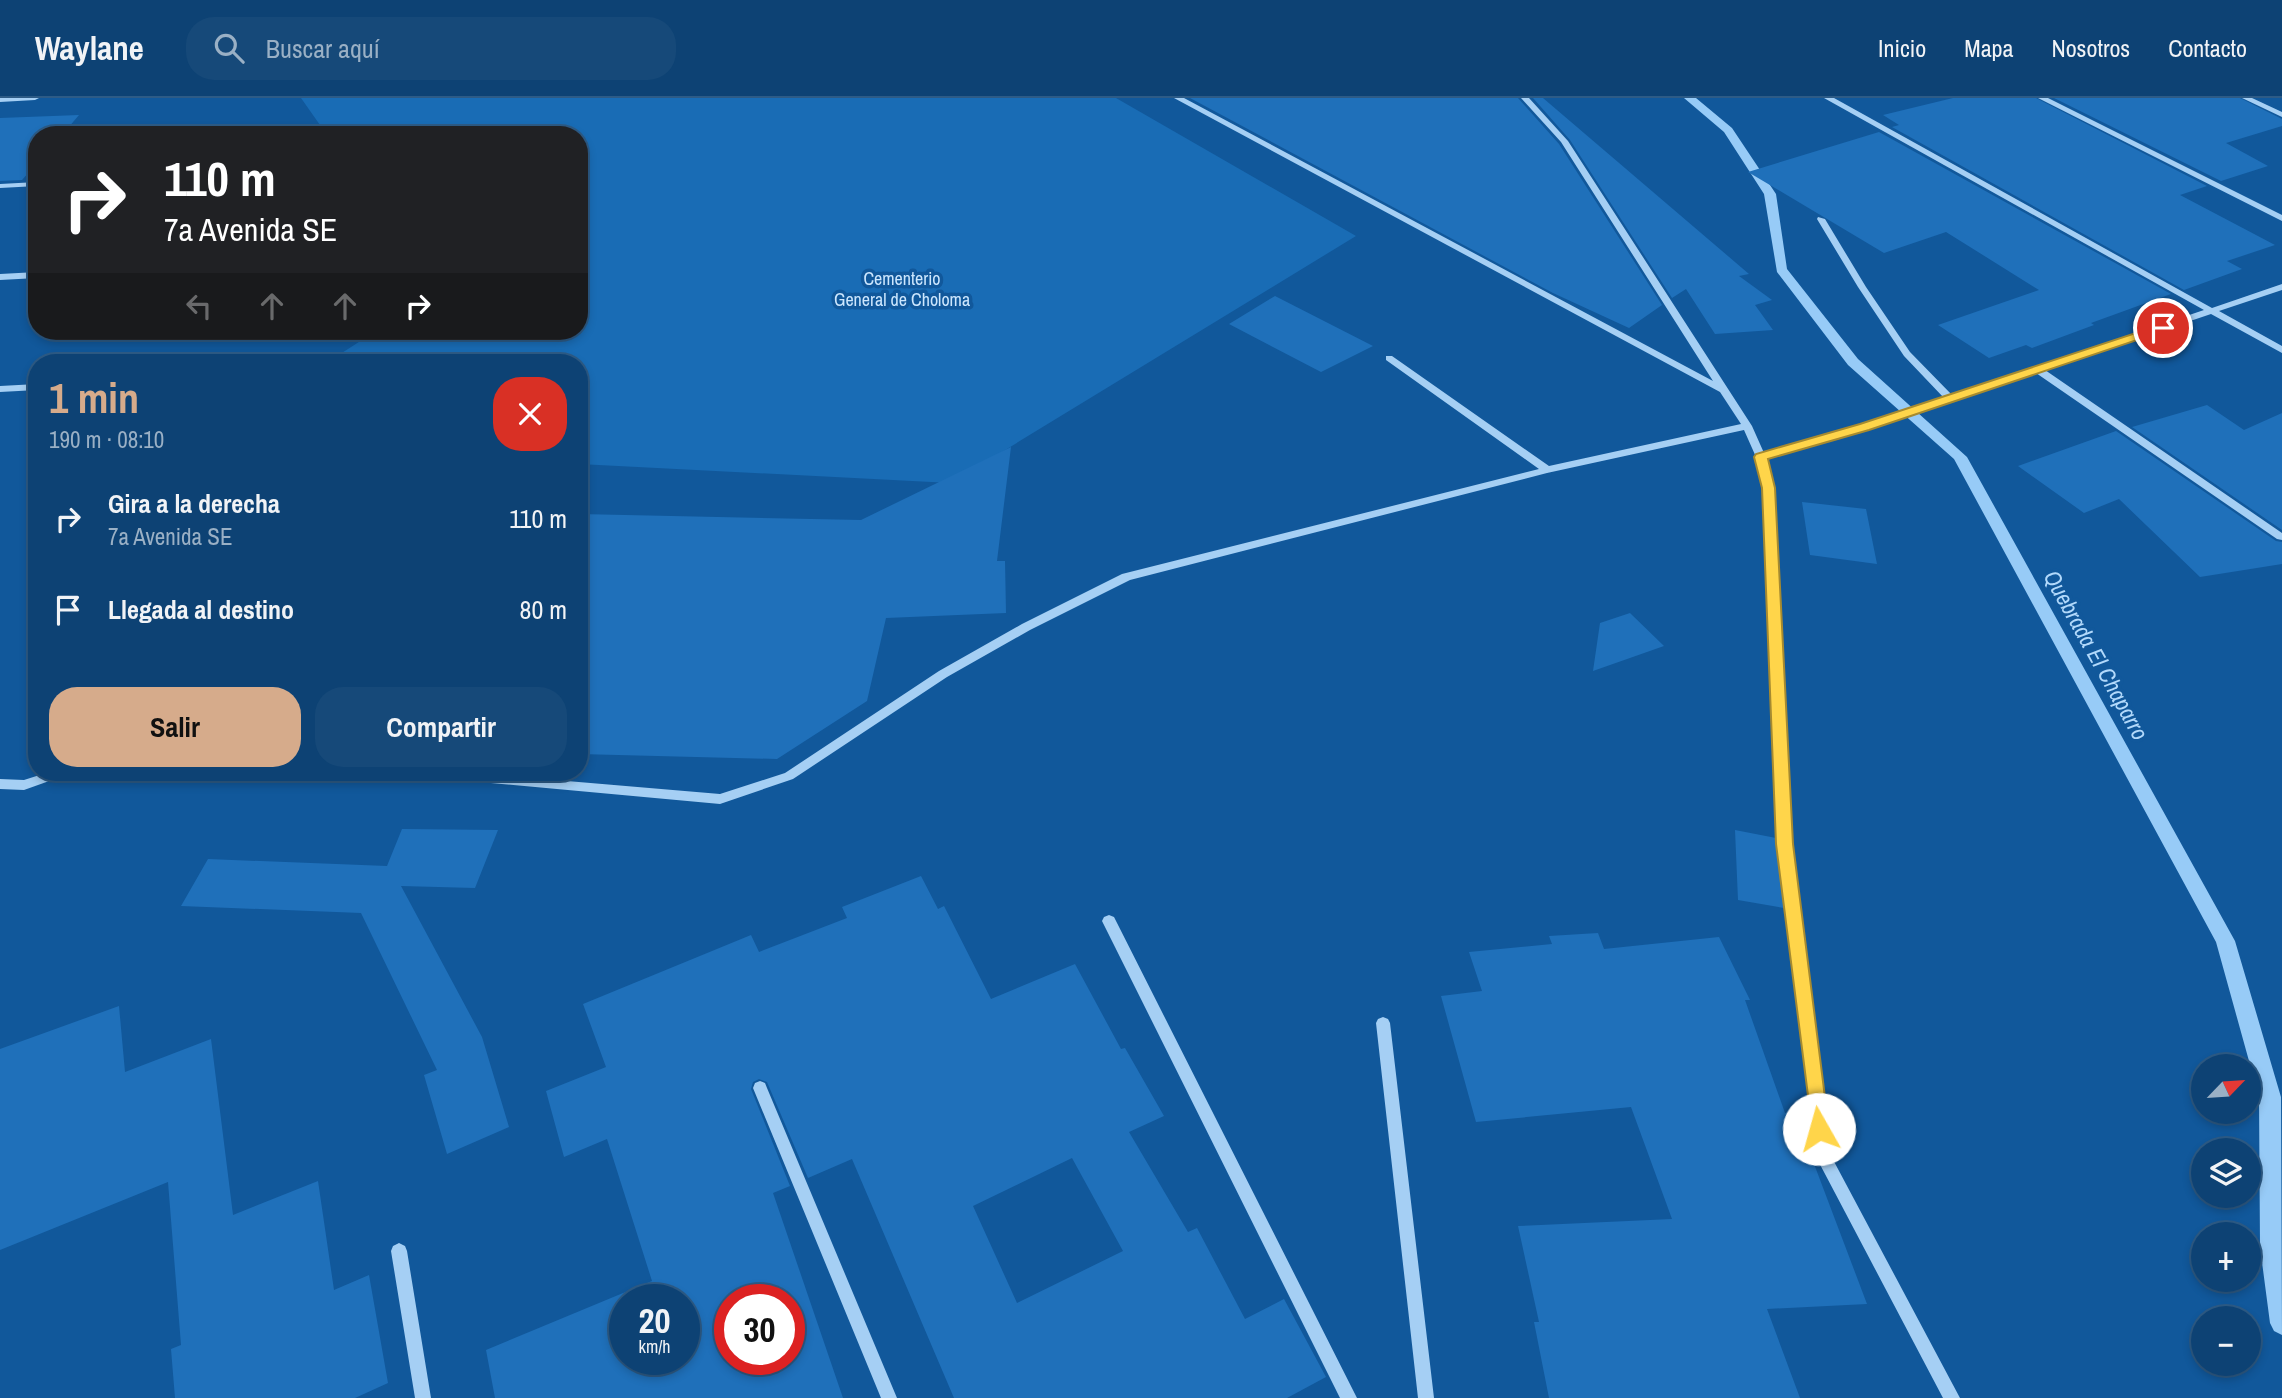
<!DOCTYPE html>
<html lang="es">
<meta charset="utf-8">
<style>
:root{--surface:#0d4274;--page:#164979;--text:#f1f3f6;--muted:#9ab0c5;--line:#2d5b86;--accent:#d6ab8b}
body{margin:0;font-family:"Archivo Narrow",sans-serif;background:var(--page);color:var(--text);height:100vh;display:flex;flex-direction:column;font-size:26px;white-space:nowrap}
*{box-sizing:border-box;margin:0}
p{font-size:23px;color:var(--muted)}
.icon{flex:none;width:38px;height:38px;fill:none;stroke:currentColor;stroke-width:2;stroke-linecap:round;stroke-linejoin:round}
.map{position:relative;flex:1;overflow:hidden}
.sheet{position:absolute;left:28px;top:256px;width:560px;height:427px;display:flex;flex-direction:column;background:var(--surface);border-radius:28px;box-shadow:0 4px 10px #0003,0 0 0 2px var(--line)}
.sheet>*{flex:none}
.hud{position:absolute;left:28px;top:28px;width:560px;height:214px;border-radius:28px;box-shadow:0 4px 10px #0003,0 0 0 2px var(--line);background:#202124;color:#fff;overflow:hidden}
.needle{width:46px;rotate:65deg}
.controls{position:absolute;left:2191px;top:956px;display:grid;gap:14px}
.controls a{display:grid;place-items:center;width:70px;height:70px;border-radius:50%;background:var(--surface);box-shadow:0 4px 10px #0003,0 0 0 2px var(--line);font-size:35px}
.speed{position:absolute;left:609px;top:1186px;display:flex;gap:14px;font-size:35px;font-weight:700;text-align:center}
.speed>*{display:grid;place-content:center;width:91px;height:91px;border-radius:50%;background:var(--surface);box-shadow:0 4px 10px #0003,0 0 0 2px var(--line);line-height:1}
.speed small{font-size:18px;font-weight:400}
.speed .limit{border:10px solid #d22;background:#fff;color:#111}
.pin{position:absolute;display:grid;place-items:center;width:60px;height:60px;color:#fff;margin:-30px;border:4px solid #fff;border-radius:50%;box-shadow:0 2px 7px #0007}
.me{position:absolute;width:77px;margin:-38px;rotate:353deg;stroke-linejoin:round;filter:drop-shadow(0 0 5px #0008)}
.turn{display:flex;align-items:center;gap:24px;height:147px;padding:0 21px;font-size:32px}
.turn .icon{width:91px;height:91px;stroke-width:2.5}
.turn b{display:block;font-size:49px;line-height:60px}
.lanes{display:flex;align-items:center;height:66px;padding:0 21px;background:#0003;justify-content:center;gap:35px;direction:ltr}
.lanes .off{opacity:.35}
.round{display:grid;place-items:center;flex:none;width:74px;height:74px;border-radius:28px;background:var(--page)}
.headline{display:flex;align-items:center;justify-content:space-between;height:119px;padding:0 21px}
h1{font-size:42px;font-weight:800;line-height:52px;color:var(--accent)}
.primary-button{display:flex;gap:14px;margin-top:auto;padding:14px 21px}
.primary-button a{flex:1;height:80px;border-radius:28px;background:var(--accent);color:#111;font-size:28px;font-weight:800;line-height:80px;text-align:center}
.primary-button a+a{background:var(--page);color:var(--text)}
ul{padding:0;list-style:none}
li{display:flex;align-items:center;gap:21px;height:91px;padding:0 21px}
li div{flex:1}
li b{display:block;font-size:26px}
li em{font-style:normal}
header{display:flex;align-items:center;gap:42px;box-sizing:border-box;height:98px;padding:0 35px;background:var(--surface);border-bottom:2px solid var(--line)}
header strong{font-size:33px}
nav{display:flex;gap:38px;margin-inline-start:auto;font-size:24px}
.search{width:490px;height:63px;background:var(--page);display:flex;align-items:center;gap:18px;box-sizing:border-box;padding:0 24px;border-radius:28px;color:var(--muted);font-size:26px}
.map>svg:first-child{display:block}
.green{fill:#196cb5}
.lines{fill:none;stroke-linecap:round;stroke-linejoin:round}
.stream{fill:#97cbf7;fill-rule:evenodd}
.building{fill:#1f70ba;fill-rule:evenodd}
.minor{fill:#a5cff4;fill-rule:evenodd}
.route{fill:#ffd54a;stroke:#a68a30;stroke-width:2}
.labels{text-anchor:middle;stroke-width:7;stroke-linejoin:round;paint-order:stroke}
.far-park-label{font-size:18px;fill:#cde7fe;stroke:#11589b}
.water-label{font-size:23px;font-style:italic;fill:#b2d9fb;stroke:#11589b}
</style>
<header>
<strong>Waylane</strong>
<div class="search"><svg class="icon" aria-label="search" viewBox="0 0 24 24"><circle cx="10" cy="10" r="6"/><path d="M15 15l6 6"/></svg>Buscar aquí</div>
<nav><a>Inicio</a><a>Mapa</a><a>Nosotros</a><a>Contacto</a></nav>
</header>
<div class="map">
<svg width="2282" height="1300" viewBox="0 0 2282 1300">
<rect width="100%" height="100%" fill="#11589b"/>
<path class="green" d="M 301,0 L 1116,0 L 1356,138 L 951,385 L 579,366 L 579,264 L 334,264 L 334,260 L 376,233 L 579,233 L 579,37 L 327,37 Z"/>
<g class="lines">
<path class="stream" d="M 1684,0 L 1696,0 L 1732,30 L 1776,96 L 1787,171 L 1858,261 L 1967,359 L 2235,843 L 2281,999 L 2282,1237 L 2274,1233 L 2270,1225 L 2260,1149 L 2259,999 L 2216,844 L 1954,361 L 1848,267 L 1777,174 L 1764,96 L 1724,34 Z"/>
</g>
<path class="building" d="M 1190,0 L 1518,0 L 1559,46 L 1662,207 L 1629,230 L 1553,195 Z
M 1533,0 L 1543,0 L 1749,176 L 1739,178 L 1772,202 L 1755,207 L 1773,232 L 1715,236 L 1686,191 L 1672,200 L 1570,42 Z
M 1953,0 L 2036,0 L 2207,88 L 2180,97 L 2275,147 L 2227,163 L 2242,171 L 2184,192 L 1892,29 L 1899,27 L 1883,17 Z
M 2054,0 L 2240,0 L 2282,21 L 2282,28 L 2226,45 L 2268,68 L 2221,83 Z
M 79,17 L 62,37 L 37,37 L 37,65 L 22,82 L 0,83 L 0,20 Z
M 1879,34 L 2171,196 L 2091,225 L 2094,227 L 2032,250 L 2026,247 L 1989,260 L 1938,227 L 2039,192 L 1946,134 L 1884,155 L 1748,74 Z
M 1275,198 L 1373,248 L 1321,274 L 1229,226 Z
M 2207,307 L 2244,332 L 2282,315 L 2282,432 L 2132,329 Z
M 2116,333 L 2276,443 L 2282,444 L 2282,466 L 2200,479 L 2119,401 L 2084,415 L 2018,368 Z
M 1011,349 L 997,463 L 1005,463 L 1006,515 L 886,520 L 867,603 L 777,661 L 579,656 L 579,416 L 861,422 Z
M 1802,404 L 1866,411 L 1877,466 L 1810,457 Z
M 1630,515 L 1664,548 L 1593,573 L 1600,525 Z
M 402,731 L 498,732 L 475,790 L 401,788 L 482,939 L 509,1029 L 447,1056 L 424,977 L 437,972 L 361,815 L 181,808 L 208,761 L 387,768 Z
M 1735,732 L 1776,740 L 1784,810 L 1738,802 Z
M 921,778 L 938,811 L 944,808 L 991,901 L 1075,866 L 1121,951 L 1125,950 L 1164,1018 L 1129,1034 L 1188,1134 L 1197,1130 L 1245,1221 L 1284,1201 L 1326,1279 L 1287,1300 L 954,1300 L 852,1061 L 808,1080 L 767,984 L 759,981 L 753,984 L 751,991 L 790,1088 L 773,1095 L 843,1300 L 495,1300 L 486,1252 L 652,1183 L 607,1041 L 564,1059 L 546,993 L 606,969 L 583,906 L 751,837 L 759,854 L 847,820 L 842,809 ZM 1072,1060 L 1123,1153 L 1017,1205 L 973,1108 ZM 625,1202 L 684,1202 L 684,1262 L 625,1262 ZM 730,1202 L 789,1202 L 789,1262 L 730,1262 Z
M 1598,835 L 1604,851 L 1719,839 L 1750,902 L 1745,902 L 1785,1015 L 1792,1014 L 1808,1050 L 1867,1206 L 1767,1211 L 1800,1300 L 1549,1300 L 1534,1224 L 1539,1224 L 1518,1128 L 1672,1121 L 1631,1009 L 1476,1024 L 1441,898 L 1482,893 L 1469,854 L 1552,846 L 1549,838 Z
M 119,908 L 125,974 L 211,941 L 233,1117 L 318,1083 L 334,1192 L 369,1177 L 388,1285 L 355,1300 L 175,1300 L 171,1251 L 181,1247 L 168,1084 L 0,1152 L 0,951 Z"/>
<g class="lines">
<path class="minor" d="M 0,0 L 39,0 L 35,2 L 0,4 Z
M 1174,0 L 1184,0 L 1713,283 L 1561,44 L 1521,0 L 1529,0 L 1568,43 L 1752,328 L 1764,355 L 1944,300 L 1904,258 L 1858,189 L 1817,121 L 1818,119 L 1825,121 L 1866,189 L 1910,254 L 1952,297 L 2204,212 L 1824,0 L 1834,0 L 2212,210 L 2282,186 L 2282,192 L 2219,213 L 2282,248 L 2282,255 L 2211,216 L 2045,272 L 2282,435 L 2282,442 L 2277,441 L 2036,275 L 1953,303 L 1766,361 L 1773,390 L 1791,746 L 1830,1056 L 1960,1300 L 1943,1300 L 1815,1057 L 1779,746 L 1763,390 L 1756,359 L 1744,332 L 1547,375 L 1130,482 L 1030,532 L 947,579 L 793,681 L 720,706 L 404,677 L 402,674 L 460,674 L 720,696 L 785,675 L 939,573 L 1022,526 L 1122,476 L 1539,371 L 1386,262 L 1386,258 L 1392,258 L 1549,368 L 1741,326 L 1720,294 Z
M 2038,0 L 2048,0 L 2282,117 L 2282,123 Z
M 2242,0 L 2252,0 L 2282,14 L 2282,19 Z
M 37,84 L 37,88 L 0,90 L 0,86 Z
M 37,174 L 37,180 L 0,182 L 0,176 Z
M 37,286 L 37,292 L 0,294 L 0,288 Z
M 49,674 L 68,674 L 66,677 L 24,692 L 0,691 L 0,681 L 24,682 Z
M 1109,817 L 1114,819 L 1357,1300 L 1340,1300 L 1102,823 L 1104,819 Z
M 1383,919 L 1388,921 L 1390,925 L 1434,1300 L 1418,1300 L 1376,925 L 1378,921 Z
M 760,983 L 765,985 L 767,990 L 897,1300 L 881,1300 L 753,990 L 755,985 Z
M 399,1145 L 405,1148 L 407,1153 L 431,1300 L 415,1300 L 391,1153 L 393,1148 Z"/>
</g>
<path class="route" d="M 2163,226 L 2169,230 L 2167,232 L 1869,332 L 1768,361 L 1775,390 L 1793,746 L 1829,1031 L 1826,1037 L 1819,1040 L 1813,1037 L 1776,746 L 1762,390 L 1754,359 L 1756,356 L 1860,326 Z"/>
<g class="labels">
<g class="far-park-label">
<text x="902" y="187">Cementerio<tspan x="902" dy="21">General de Choloma</tspan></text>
</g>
<g class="water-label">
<text transform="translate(2096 557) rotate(61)" y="8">Quebrada El Chaparro</text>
</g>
</g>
</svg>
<div class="controls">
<a><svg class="needle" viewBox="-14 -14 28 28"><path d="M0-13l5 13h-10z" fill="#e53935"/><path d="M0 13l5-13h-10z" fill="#9ab0c5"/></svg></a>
<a><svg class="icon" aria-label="layers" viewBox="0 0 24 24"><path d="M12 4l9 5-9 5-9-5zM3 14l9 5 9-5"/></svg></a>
<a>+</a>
<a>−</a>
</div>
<div class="speed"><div>20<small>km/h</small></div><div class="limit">30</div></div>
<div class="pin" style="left:2163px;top:230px;background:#d93025"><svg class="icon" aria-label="arrive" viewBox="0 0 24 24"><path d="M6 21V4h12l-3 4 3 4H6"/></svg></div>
<svg class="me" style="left:1819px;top:1031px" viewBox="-20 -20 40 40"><circle r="19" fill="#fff"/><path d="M0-13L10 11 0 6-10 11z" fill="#ffd54a"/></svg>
<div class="hud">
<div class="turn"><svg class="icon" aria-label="right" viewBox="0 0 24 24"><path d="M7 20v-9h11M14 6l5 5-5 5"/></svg><div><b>110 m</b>7a Avenida SE</div></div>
<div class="lanes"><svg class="icon off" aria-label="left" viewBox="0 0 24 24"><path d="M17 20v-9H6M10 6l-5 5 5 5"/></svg><svg class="icon off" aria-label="ahead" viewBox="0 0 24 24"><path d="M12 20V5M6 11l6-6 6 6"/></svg><svg class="icon off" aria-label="ahead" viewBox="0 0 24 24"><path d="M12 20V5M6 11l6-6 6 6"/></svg><svg class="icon" aria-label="right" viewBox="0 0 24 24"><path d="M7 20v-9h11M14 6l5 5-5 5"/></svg></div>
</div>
<section class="sheet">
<div class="headline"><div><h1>1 min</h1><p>190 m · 08:10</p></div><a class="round" style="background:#d93025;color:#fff"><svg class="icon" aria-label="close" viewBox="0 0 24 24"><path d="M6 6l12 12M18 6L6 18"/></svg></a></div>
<ul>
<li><svg class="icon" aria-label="right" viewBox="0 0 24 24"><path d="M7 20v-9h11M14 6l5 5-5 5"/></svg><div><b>Gira a la derecha</b><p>7a Avenida SE</p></div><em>110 m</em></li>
<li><svg class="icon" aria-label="arrive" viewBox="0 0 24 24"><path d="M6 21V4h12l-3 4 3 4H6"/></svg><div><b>Llegada al destino</b></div><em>80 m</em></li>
</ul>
<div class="primary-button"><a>Salir</a><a>Compartir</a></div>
</section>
</div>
